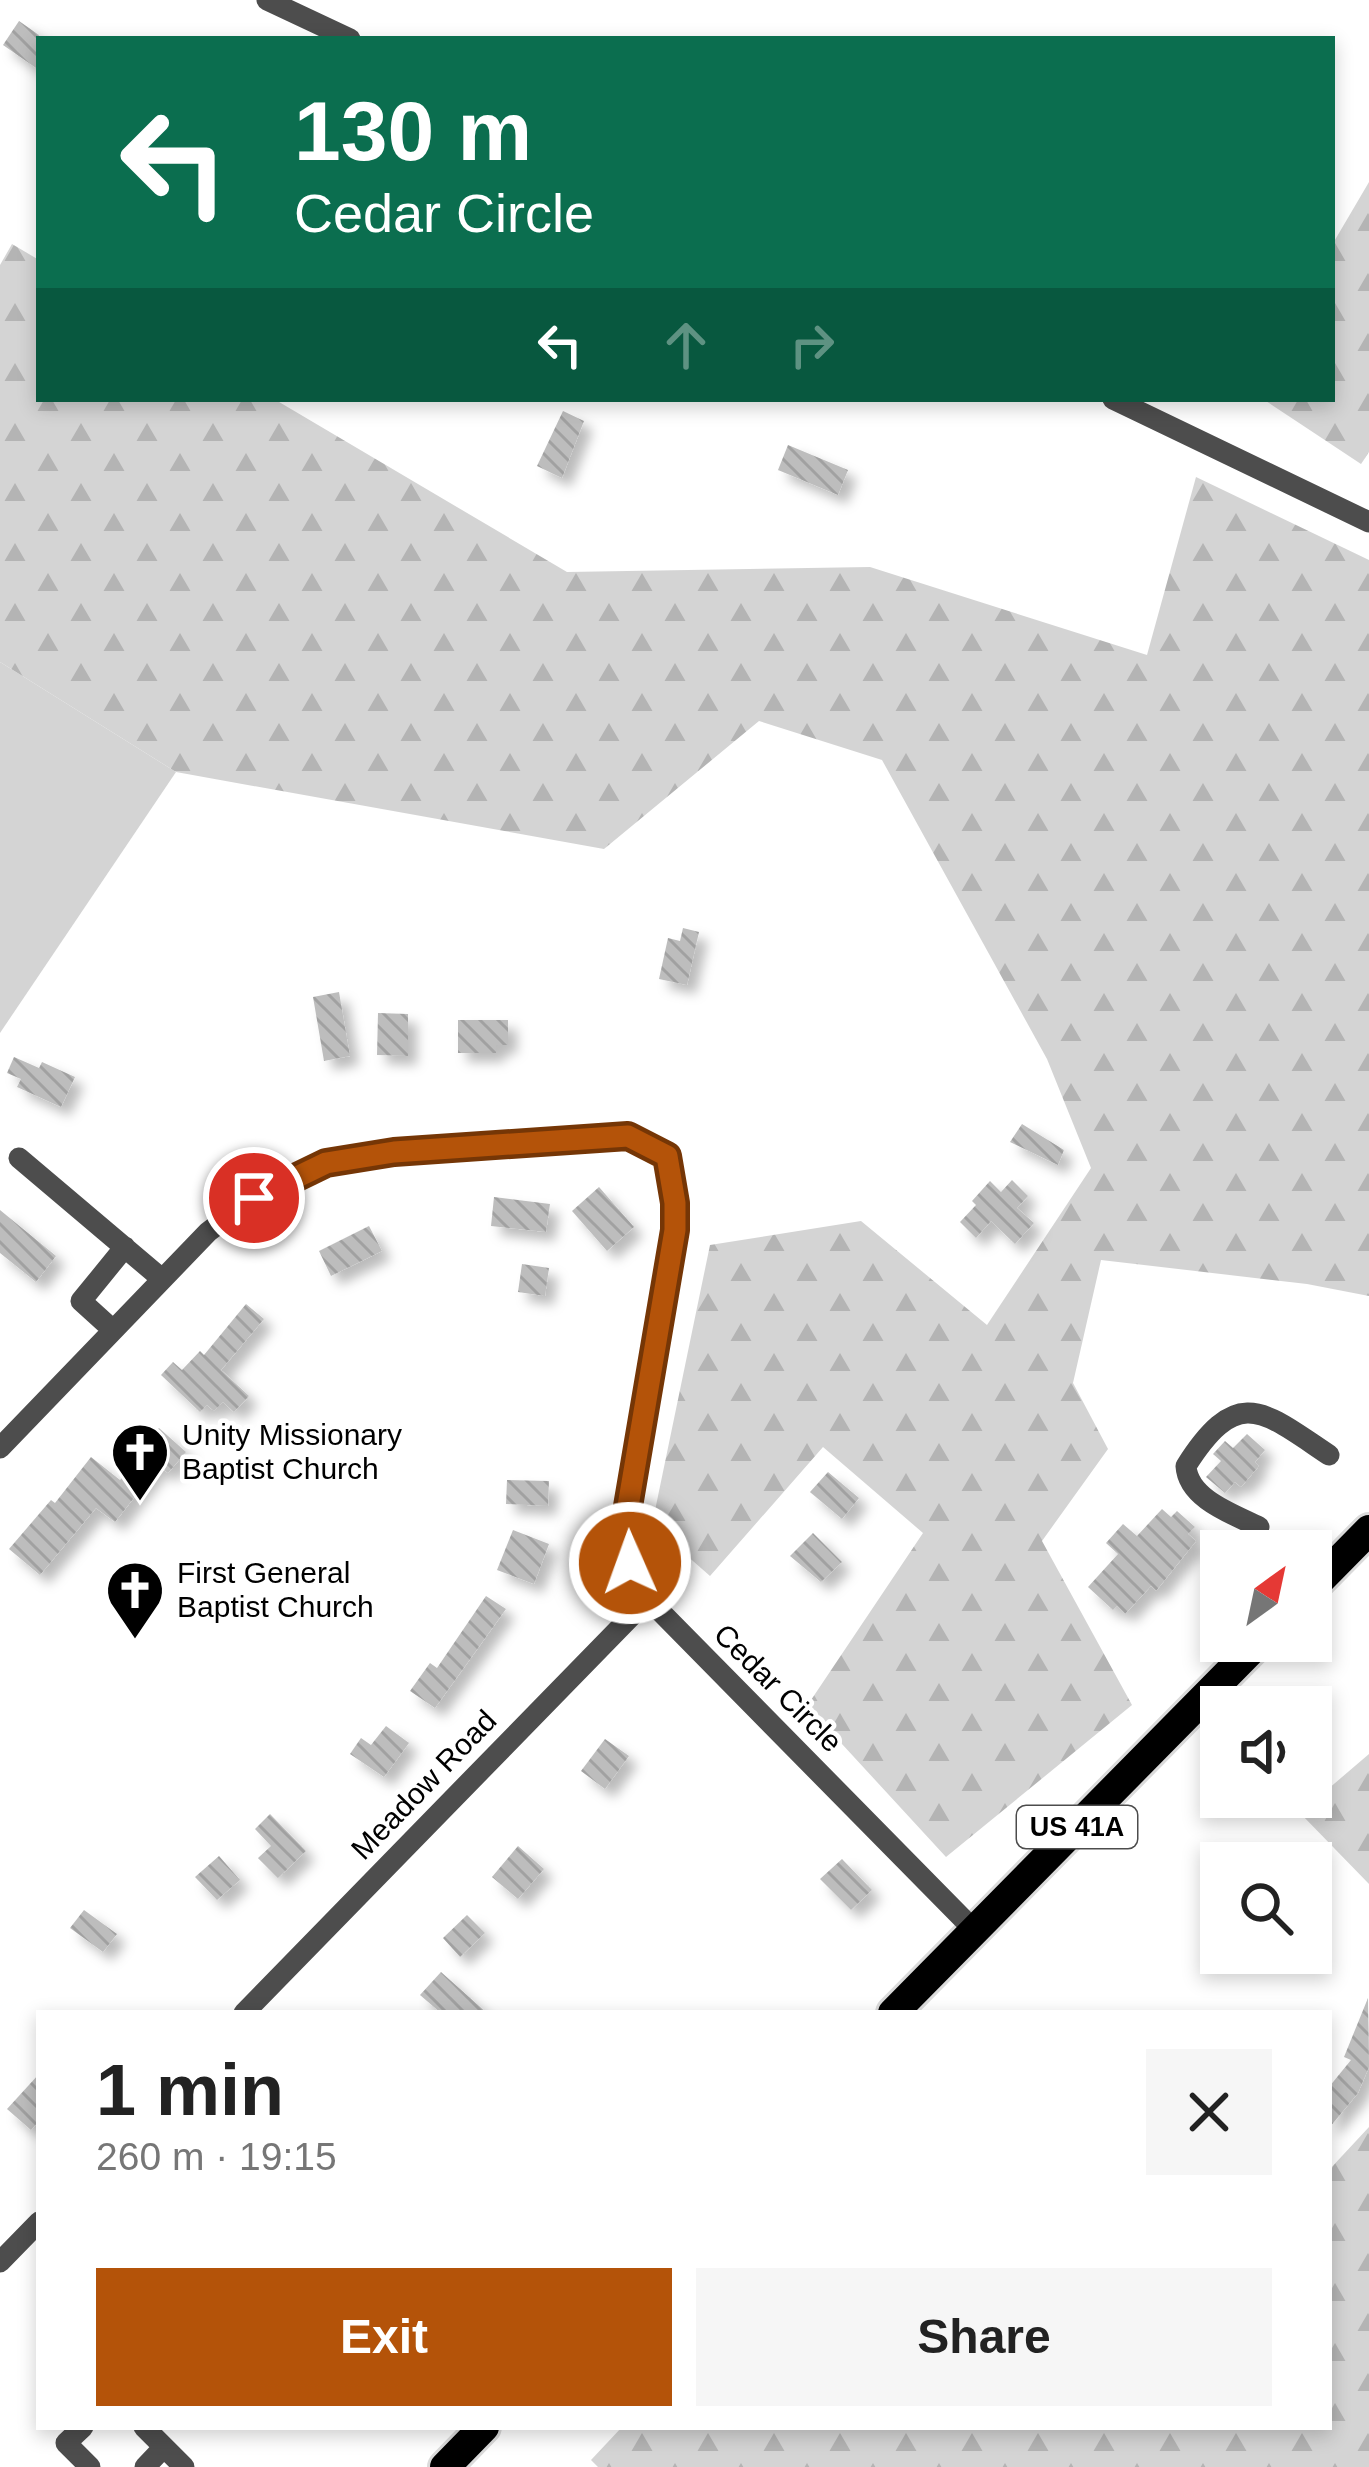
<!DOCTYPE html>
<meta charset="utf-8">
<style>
:root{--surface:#fff;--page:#f6f6f6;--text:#222;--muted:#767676;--accent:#b45309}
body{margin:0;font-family:Helvetica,sans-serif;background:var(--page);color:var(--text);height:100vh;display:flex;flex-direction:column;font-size:45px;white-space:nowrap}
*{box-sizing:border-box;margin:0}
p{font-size:39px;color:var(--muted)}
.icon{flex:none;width:66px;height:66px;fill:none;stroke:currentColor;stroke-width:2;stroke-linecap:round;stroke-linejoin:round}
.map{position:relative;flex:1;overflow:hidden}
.drawer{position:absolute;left:36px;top:2010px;width:1296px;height:420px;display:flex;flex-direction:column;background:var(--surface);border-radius:0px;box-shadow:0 6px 18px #0003}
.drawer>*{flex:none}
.banner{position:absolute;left:36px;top:36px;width:1299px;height:366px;border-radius:0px;box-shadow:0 6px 18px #0003;background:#0b6e4f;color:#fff;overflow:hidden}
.needle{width:78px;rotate:33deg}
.fabs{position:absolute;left:1200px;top:1530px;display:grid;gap:24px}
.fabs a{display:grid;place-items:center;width:132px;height:132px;border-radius:0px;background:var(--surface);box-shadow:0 6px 18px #0003;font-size:60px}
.pin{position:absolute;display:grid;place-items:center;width:102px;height:102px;color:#fff;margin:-51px;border:6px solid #fff;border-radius:50%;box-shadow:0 3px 12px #0007}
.me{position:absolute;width:132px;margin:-66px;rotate:358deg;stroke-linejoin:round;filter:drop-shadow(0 0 9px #0008)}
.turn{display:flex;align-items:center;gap:42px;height:252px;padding:0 60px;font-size:54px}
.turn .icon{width:156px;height:156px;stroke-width:2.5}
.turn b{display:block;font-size:84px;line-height:102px}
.lanes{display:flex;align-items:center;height:114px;padding:0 60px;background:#0003;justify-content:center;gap:60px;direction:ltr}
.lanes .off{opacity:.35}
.round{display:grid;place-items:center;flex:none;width:126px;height:126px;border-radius:0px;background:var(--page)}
.headline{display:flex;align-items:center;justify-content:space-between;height:204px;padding:0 60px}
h1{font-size:72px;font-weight:700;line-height:90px}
.cta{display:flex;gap:24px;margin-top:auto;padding:24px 60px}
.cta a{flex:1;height:138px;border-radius:0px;background:var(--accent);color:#fff;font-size:48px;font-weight:700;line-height:138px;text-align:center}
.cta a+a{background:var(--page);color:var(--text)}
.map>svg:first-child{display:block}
.green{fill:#d4d4d4}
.forest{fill:url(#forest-firs)}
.building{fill:url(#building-back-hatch);filter:url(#shadow)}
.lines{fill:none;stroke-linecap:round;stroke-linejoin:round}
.major-casing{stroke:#dbdbdb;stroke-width:36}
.minor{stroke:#4d4d4d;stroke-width:21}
.major{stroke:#000;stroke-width:30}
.route-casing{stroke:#753606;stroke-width:30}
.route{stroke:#b45309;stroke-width:21}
.labels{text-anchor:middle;stroke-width:9;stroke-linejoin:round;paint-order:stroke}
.shield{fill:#fff;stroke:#4c4c4c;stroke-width:3}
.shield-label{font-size:27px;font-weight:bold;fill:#000}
.poi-label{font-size:30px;fill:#000;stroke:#fff;text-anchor:start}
.street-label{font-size:30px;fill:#000;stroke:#fff}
</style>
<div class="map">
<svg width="1369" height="2467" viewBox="0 0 1369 2467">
<defs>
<pattern id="forest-firs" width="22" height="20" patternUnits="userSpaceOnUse" patternTransform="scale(3)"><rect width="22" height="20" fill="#d4d4d4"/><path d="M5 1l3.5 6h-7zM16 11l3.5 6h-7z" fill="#b4b4b4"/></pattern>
<pattern id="building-back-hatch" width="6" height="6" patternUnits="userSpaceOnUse" patternTransform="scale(3)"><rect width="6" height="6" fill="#bdbdbd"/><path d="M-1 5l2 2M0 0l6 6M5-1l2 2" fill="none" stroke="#a1a1a1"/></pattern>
<filter id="shadow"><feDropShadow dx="9" dy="9" stdDeviation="6" flood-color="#0004"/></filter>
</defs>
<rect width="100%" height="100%" fill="#fff"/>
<path class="green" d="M 0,662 L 176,772 L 0,1033 Z"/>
<path class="forest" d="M 1369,182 L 1369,452 L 1361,464 L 1263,399 L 1332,399 L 1332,245 Z
M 12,244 L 39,260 L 39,399 L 274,399 L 567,572 L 870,567 L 1147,655 L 1196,477 L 1369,560 L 1369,1296 L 1307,1284 L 1101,1260 L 1073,1383 L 1108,1449 L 1042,1541 L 1132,1705 L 946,1857 L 807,1706 L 923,1533 L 823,1447 L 710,1576 L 652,1525 L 710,1245 L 861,1221 L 987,1325 L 1091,1168 L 1047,1059 L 882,760 L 759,721 L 604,849 L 176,772 L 0,662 L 0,265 Z
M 1369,1754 L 1369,1884 L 1300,1813 Z
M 1369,2127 L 1369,2467 L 598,2467 L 591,2460 L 622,2427 L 1329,2427 L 1329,2170 Z"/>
<path class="building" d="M 19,21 L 39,35 L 39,70 L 3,45 Z
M 563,411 L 584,421 L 562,478 L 537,466 Z
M 788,445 L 848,470 L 838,495 L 778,470 Z
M 683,928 L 699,932 L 687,985 L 659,979 L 668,938 L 680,941 Z
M 339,992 L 350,1056 L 324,1061 L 313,997 Z
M 378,1013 L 408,1014 L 408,1056 L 377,1055 Z
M 458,1020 L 508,1020 L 508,1045 L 496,1045 L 496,1053 L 458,1053 Z
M 14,1057 L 39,1068 L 42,1062 L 75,1077 L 61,1107 L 17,1087 L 21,1079 L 7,1073 Z
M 1022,1124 L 1064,1150 L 1058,1165 L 1010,1142 Z
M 1012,1180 L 1028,1196 L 1017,1208 L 1034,1223 L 1015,1244 L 991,1221 L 976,1238 L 960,1222 L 976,1205 L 972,1201 L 990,1181 L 1001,1192 Z
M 599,1187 L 634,1227 L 607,1251 L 572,1211 Z
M 494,1197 L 550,1204 L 546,1232 L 491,1226 Z
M 0,1210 L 56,1256 L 36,1282 L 0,1253 Z
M 369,1226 L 382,1251 L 331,1276 L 319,1251 Z
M 522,1264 L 549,1268 L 545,1296 L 518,1292 Z
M 246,1304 L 264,1319 L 221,1370 L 249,1396 L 234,1412 L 223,1402 L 214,1411 L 207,1405 L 200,1412 L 161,1375 L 173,1362 L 182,1370 L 200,1351 L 204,1355 Z
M 159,1428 L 186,1452 L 168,1473 L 159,1466 L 115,1522 L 96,1508 L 40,1575 L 9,1549 L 51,1500 L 55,1503 L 91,1457 L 120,1480 L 151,1445 L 147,1441 Z
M 1247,1434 L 1265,1450 L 1255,1462 L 1259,1466 L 1241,1487 L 1235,1482 L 1225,1493 L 1206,1477 L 1221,1461 L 1213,1454 L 1225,1441 L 1233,1448 Z
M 828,1472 L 859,1498 L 842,1519 L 810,1492 Z
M 507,1480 L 549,1481 L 548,1506 L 506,1504 Z
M 1162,1509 L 1171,1517 L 1177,1511 L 1195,1527 L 1188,1534 L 1196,1541 L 1156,1591 L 1151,1586 L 1125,1614 L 1117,1606 L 1113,1610 L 1088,1587 L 1118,1554 L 1106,1543 L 1123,1524 L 1137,1536 Z
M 513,1530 L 549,1544 L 534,1584 L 497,1570 Z
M 813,1533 L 842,1562 L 821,1582 L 790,1556 Z
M 486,1596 L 506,1609 L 435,1708 L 410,1691 L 430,1663 L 437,1668 Z
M 386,1726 L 409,1743 L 384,1777 L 350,1754 L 361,1738 L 371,1745 Z
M 605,1739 L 629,1756 L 605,1789 L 581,1771 Z
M 270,1814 L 306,1851 L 278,1878 L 258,1858 L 271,1846 L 255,1829 Z
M 518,1846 L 544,1869 L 518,1899 L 492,1877 Z
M 219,1856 L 240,1880 L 217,1900 L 195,1877 Z
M 842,1859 L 872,1890 L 851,1910 L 820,1879 Z
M 84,1910 L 117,1934 L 103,1952 L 70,1928 Z
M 467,1915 L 485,1933 L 460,1957 L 443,1938 Z
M 441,1972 L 487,2013 L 441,2013 L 420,1995 Z
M 1368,1998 L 1369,2067 L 1358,2093 L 1329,2128 L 1329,2087 L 1351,2060 L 1344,2057 Z
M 39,2074 L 39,2121 L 31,2130 L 7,2109 Z"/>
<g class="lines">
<g class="major-casing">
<path id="major" d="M 1311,1589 L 1369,1530
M 893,2013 L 1260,1641
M 445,2467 L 484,2427"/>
</g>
<path class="minor" d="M 267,0 L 350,39
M 1113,399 L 1369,522
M 19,1158 L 162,1279
M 113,1330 L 81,1301 L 125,1247
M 0,1448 L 208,1232 L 254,1197 L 326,1163 L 394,1152 L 627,1136 L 667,1156 L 675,1203 L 675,1230 L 625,1518 C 627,1549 632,1572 648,1599 L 975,1931
M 1259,1527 C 1233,1514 1188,1499 1186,1466 C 1238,1384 1263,1411 1329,1455
M 244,2013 L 648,1599
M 0,2262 L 39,2222
M 83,2427 L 66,2443 L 90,2467
M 144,2427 L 184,2467
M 145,2467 L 164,2447"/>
<use href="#major" class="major"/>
</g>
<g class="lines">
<g class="route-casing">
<path id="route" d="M 254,1198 L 326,1163 L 394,1152 L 628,1136 L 667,1156 L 675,1203 L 675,1230 L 626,1518 L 630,1563"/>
</g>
<use href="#route" class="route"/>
</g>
<defs>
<g id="church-pin" transform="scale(3)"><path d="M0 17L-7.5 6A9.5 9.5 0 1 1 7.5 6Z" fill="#000" stroke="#fff"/><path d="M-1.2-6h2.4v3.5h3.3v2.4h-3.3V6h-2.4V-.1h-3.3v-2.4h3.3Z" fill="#fff"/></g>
</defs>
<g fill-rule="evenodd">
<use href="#church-pin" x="140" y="1452"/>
<use href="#church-pin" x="135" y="1590"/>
</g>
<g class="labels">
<rect class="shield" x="1017" y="1806" width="120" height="42" rx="9"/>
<g class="shield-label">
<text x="1077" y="1836">US 41A</text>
</g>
<g class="poi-label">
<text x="182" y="1445">Unity Missionary<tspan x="182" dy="34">Baptist Church</tspan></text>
<text x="177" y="1583">First General<tspan x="177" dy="34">Baptist Church</tspan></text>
</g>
<g class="street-label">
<text transform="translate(778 1688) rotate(45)" y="10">Cedar Circle</text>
<text transform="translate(424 1785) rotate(-46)" y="10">Meadow Road</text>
</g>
</g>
</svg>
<div class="fabs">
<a><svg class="needle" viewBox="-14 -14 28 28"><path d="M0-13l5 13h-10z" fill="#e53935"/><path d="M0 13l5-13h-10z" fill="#767676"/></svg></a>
<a><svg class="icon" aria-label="sound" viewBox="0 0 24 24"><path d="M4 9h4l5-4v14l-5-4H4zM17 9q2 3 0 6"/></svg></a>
<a><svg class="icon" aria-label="search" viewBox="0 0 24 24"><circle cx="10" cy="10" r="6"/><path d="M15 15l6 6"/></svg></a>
</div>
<div class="pin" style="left:254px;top:1198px;background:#d93025"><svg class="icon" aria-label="arrive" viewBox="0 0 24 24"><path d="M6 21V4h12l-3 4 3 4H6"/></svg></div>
<svg class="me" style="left:630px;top:1563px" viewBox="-20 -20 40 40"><circle r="17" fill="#b45309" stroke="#fff" stroke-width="3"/><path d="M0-11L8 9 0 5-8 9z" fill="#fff"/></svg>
<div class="banner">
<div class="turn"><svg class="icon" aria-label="left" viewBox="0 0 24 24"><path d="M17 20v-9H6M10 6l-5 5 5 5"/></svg><div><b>130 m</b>Cedar Circle</div></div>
<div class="lanes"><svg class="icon" aria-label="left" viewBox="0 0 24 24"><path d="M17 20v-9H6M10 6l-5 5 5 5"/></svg><svg class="icon off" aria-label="ahead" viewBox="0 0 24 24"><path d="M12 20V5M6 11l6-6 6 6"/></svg><svg class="icon off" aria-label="right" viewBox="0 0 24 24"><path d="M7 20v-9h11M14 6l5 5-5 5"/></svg></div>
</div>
<section class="drawer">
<div class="headline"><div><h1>1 min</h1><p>260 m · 19:15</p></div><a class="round"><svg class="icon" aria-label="close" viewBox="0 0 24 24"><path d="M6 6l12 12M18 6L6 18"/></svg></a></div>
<div class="cta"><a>Exit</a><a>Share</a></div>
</section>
</div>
